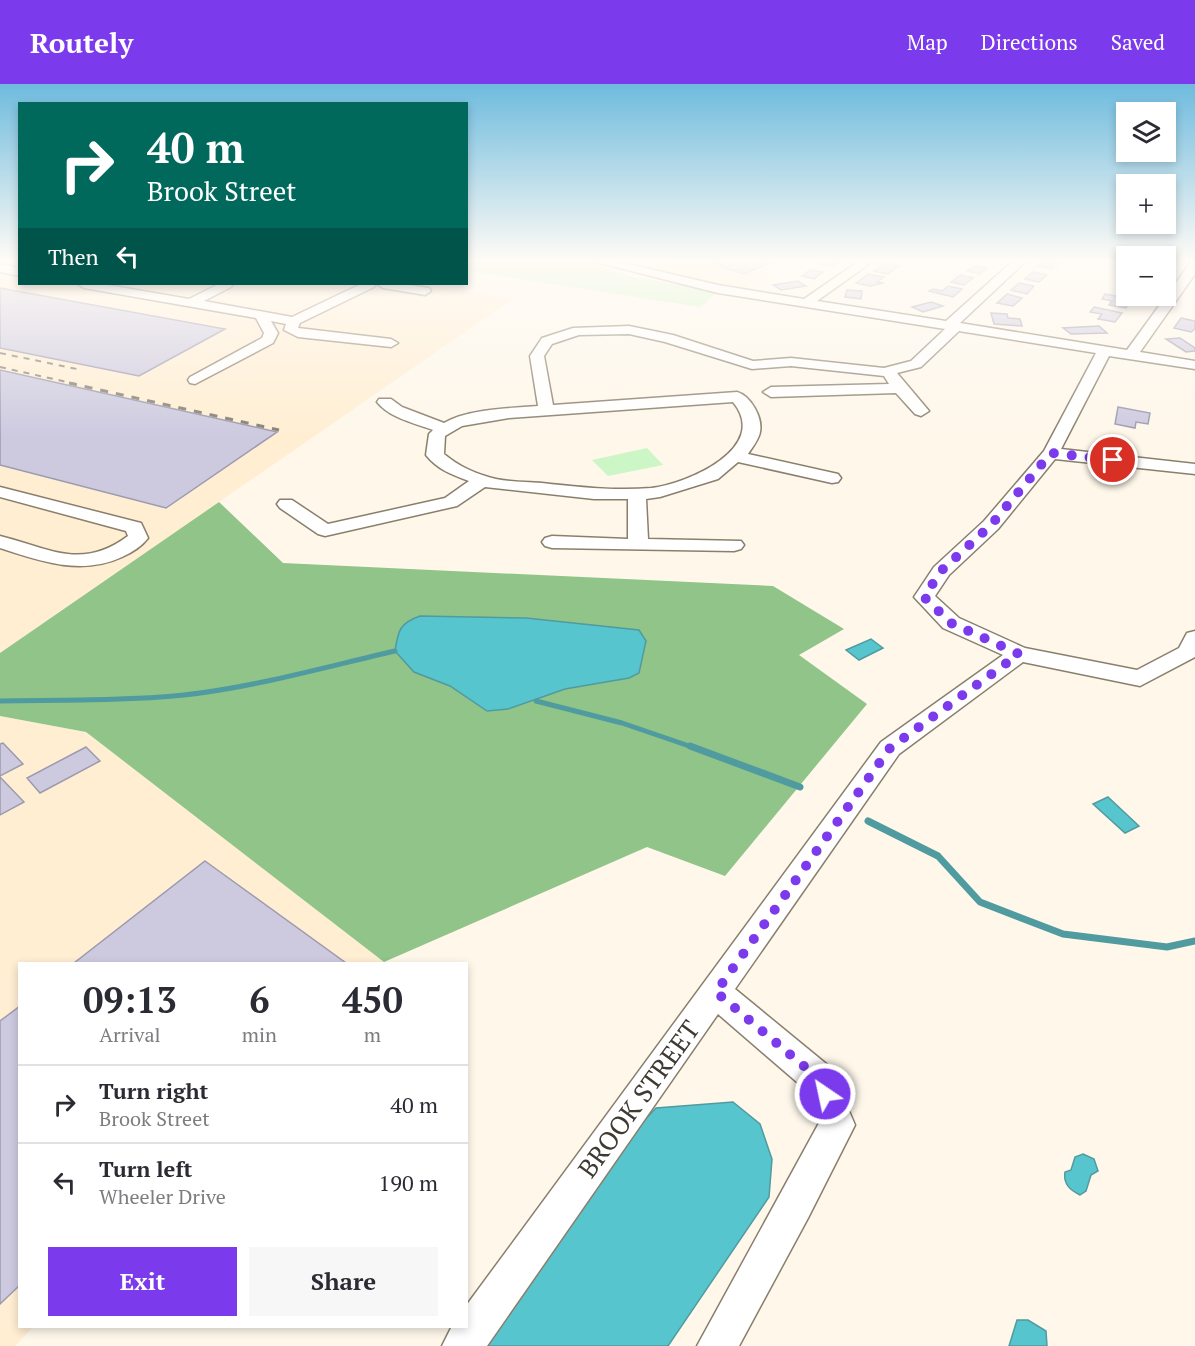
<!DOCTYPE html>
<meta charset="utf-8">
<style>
:root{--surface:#fff;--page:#f7f7f7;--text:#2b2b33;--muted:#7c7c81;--line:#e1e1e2;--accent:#7c3aed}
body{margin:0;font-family:"PT Serif",serif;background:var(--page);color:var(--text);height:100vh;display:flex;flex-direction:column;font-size:22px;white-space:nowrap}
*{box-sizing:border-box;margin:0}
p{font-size:20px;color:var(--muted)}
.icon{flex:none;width:33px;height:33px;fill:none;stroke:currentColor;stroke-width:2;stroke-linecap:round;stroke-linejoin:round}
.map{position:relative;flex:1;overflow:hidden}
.sheet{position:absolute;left:18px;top:878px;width:450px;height:366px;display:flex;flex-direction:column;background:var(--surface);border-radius:0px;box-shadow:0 3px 9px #0003}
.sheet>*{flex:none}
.hud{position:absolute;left:18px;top:18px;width:450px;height:183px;border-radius:0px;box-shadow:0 3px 9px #0003;background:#00695c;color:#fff;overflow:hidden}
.controls{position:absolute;left:1116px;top:18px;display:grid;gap:12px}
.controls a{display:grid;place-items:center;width:60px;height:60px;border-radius:0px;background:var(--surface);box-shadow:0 3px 9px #0003;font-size:30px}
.pin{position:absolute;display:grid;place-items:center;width:51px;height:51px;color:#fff;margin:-26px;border:3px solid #fff;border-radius:50%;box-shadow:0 2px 6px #0007}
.me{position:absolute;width:66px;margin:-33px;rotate:326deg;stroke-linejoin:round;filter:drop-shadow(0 0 4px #0008)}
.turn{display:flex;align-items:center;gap:21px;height:126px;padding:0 30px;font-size:27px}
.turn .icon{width:78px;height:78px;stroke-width:2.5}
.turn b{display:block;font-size:42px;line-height:51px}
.then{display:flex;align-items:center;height:57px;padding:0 30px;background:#0003;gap:12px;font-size:22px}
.eta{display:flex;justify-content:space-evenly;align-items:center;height:102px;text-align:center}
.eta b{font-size:36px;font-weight:800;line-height:42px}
.action{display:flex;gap:12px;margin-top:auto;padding:12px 30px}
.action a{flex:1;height:69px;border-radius:0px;background:var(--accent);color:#fff;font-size:24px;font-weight:800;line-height:69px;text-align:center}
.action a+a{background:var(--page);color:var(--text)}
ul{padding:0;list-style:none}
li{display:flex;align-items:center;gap:18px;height:78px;padding:0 30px;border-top:2px solid var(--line)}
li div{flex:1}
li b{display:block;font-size:22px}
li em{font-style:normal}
header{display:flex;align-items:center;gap:36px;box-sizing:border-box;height:84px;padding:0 30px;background:var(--accent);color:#fff}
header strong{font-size:28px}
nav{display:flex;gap:33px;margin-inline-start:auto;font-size:21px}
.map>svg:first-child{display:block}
.built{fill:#ffeed2}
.green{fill:#cdf6c6}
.forest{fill:#90c488}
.water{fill:#57c5ce;stroke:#509b9f;stroke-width:1.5}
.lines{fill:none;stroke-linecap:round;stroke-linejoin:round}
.stream-far1{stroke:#509b9f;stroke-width:5}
.stream{stroke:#509b9f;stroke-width:7}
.building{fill:#cdcae0;stroke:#9c9aaf;stroke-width:1.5}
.minor-casing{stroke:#8a7f6c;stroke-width:3}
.minor{fill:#fff;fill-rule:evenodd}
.rail-far1{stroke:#868177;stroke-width:2;stroke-dasharray:6 6;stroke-linecap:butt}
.rail{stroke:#868177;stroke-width:3;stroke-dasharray:8 8;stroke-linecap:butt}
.route{stroke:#7c3aed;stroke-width:10;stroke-dasharray:0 18}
.labels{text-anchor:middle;stroke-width:4.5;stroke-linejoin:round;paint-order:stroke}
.near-street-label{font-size:26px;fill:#3f3a32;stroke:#fff}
</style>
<header>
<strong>Routely</strong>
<nav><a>Map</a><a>Directions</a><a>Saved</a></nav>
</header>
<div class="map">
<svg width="1195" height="1262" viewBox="0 0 1195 1262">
<rect width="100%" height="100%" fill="#fef7ea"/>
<path class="built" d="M 0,175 L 19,175 L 20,200 L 419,200 L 513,215 L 0,569 Z
M 609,175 L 790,175 L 743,204 L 649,186 Z
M 0,632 L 86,648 L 384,878 L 20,879 L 20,1242 L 34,1242 L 15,1262 L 0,1262 Z"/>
<path class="green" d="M 466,175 L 575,175 L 630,192 L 717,208 L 701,223 L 467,187 Z
M 647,364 L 663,381 L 608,392 L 592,376 Z"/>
<path class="forest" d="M 219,418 L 283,479 L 773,502 L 844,545 L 799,571 L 867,620 L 725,792 L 647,763 L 384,878 L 86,648 L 0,632 L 0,569 Z"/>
<path class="water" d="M 420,532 L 526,534 L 639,546 L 646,557 L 639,589 L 629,594 L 565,605 L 508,625 L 487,627 L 450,602 L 414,588 L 395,567 C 398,546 400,539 420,532 Z
M 871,555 L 883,564 L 859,576 L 846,566 Z
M 1108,713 L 1139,742 L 1125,749 L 1093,720 Z
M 733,1018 L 760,1040 L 772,1075 L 769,1113 L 668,1262 L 487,1262 L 615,1067 L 656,1024 Z
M 1083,1070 L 1094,1075 L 1098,1087 L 1091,1091 L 1086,1107 L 1080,1111 C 1070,1106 1063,1100 1065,1088 L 1071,1086 L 1075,1073 Z
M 1017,1236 L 1028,1236 L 1046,1247 L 1047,1262 L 1009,1262 Z"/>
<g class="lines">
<path class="stream-far1" d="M 0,617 C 61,616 123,617 184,611 C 255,603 325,583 395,567
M 536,617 L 622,639 L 695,664"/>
<path class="stream" d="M 690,662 L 800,703
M 868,737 L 938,772 L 980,818 L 1063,850 L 1167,863 L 1195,857"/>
</g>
<path class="building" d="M 704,175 L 759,175 L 770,179 L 744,190 L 720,182 L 724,181 Z
M 821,175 L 835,175 L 841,177 L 832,182 L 819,180 L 823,177 L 819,177 Z
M 1044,176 L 1059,179 L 1052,185 L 1037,182 Z
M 885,179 L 899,182 L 888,190 L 874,187 Z
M 975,182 L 987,184 L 980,190 L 967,187 Z
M 810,186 L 823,188 L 814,195 L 802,192 Z
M 1033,188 L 1047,191 L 1039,198 L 1025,195 Z
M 868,190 L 884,193 L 877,198 L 884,199 L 870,202 L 856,199 Z
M 960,191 L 973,194 L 964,201 L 951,198 Z
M 798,197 L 806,202 L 781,206 L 773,201 Z
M 1019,199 L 1034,202 L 1027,210 L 1011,206 Z
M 948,202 L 962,205 L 953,213 L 929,207 L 933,205 L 942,207 Z
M 0,204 L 225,245 L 139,292 L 0,264 Z
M 847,206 L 862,207 L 861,215 L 845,213 Z
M 1007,210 L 1022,214 L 1013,222 L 997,219 Z
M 1105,210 L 1132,215 L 1126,224 L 1109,221 L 1112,217 L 1102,215 Z
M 931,218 L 943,222 L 923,228 L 912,223 Z
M 1094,223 L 1122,229 L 1115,238 L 1098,235 L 1102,230 L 1090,228 Z
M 991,229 L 1007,230 L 1008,234 L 1020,235 L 1022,242 L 994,240 Z
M 1181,234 L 1195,237 L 1195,245 L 1191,248 L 1174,244 Z
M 1099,242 L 1107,249 L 1071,250 L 1063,244 Z
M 1180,254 L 1195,264 L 1195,267 L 1186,268 L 1166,255 Z
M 0,286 L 277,348 L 166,424 L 0,381 Z
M 1118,323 L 1150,329 L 1148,340 L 1136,338 L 1135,344 L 1115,340 Z
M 3,659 L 23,680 L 0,692 L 0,660 Z
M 86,663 L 100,677 L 40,709 L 27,694 Z
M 0,693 L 24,718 L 0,731 Z
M 205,777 L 346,879 L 74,879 Z
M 20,922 L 20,1201 L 0,1220 L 0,937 Z"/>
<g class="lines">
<g class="minor-casing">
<path id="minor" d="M 584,175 L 607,175 L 718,201 L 804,215 L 862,175 L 876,175 L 817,217 L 946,237 L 1015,175 L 1028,175 L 960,239 L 1127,266 L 1191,178 L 1195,177 L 1195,190 L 1140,268 L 1195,277 L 1195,285 L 1109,272 L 1061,365 L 1195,380 L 1195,390 L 1055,375 L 998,445 L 949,491 L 935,512 L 959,534 L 1025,564 L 1137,586 L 1179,564 L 1187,549 L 1195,547 L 1195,573 L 1140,602 L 1023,578 L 899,670 L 735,905 L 830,983 L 855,1041 L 808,1134 L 739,1262 L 697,1262 L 819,1039 L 805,1005 L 718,930 L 487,1262 L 442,1262 L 452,1242 L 466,1242 L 466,1222 L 881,658 L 1003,571 L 943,544 L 914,513 L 934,483 L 984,437 L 1044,367 L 1096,269 L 959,247 L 921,283 L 897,289 L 929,327 L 921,332 L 915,330 L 896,309 L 771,313 L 763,308 L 771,303 L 889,300 L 884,292 L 791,282 L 752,285 L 665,258 L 629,250 L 579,251 L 552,260 L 544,272 L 553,321 L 737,308 C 751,312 763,334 760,348 C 759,355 752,364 748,370 L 838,390 L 841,394 L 838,398 L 832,399 L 738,378 L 718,395 L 660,413 L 646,415 L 648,455 L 741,457 L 744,461 L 741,465 L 734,467 L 552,464 L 545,462 L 542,458 L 545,454 L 552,452 L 628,455 L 628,415 L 594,415 L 485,403 L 457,422 L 325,452 L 318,450 L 280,424 L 277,420 L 280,416 L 292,416 L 328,440 L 445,414 L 469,397 C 453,391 438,386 426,371 L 429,350 L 433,346 C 414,339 390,334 377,318 L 379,315 L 391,315 L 402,323 L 444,339 C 467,325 511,324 538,322 L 530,272 L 542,254 L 573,244 L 629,242 L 673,251 L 753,277 L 791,274 L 884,284 L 911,277 L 945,245 L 718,209 ZM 733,318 C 771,364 687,400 651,404 C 615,407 578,403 542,399 C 527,398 511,398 496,395 C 478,391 458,382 444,370 L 445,352 L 462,342 L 509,334 Z
M 0,180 L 20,184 L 20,192 L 0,188 Z
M 78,200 L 102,200 L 189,215 L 219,200 L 233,200 L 231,203 L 204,217 L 292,233 L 361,200 L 376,200 L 374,203 L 300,239 L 298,244 L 391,255 L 398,259 L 391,263 L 298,253 L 284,246 L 286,240 L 271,237 L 278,249 L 273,259 L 195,300 L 190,299 L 188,296 L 190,293 L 262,254 L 264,249 L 256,234 L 84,204 Z
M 377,200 L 402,200 L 429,204 L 431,207 L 425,211 L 383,204 Z
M 0,403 L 141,439 L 148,454 C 142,462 131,469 122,473 C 81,492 40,477 0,464 L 0,452 C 49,464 81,487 128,452 L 126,447 L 0,413 Z"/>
</g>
<use href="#minor" class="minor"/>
<path class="rail-far1" d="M 0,269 L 77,285
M 0,283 L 76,300"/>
<path class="rail" d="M 69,299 L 279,346"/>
</g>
<linearGradient id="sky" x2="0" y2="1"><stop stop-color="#6ebbde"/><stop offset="0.5" stop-color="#fffbf6"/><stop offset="1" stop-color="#fffbf6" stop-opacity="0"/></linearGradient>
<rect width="1195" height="352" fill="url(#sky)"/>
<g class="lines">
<path class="route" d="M 825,1010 L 818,994 L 716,908 L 890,664 L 1019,570 L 951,539 L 924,513 L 941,487 L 991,441 L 1051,369 L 1113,376"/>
</g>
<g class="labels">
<g class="near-street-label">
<text transform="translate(639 1015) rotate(-54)" y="9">BROOK STREET</text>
</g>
</g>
</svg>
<div class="controls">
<a><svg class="icon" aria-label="layers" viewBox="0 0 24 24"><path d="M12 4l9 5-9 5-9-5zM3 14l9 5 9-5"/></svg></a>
<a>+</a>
<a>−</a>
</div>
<div class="pin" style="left:1113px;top:376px;background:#d93025"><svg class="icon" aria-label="arrive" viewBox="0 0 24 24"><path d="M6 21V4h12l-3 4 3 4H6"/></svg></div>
<svg class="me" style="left:825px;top:1010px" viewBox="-20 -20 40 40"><circle r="17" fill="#7c3aed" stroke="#fff" stroke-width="3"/><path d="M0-11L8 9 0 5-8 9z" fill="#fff"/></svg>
<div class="hud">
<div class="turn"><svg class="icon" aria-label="right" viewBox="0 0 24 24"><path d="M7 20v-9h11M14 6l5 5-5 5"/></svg><div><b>40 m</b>Brook Street</div></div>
<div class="then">Then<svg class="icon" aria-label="left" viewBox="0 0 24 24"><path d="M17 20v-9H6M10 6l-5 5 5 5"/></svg></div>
</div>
<section class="sheet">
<div class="eta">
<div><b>09:13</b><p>Arrival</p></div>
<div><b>6</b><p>min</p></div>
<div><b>450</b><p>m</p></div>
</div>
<ul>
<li><svg class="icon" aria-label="right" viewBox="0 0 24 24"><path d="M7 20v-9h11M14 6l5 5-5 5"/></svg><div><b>Turn right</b><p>Brook Street</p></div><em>40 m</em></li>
<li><svg class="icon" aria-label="left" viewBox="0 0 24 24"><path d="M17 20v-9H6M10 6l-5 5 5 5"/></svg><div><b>Turn left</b><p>Wheeler Drive</p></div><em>190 m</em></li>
</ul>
<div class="action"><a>Exit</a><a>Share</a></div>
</section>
</div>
